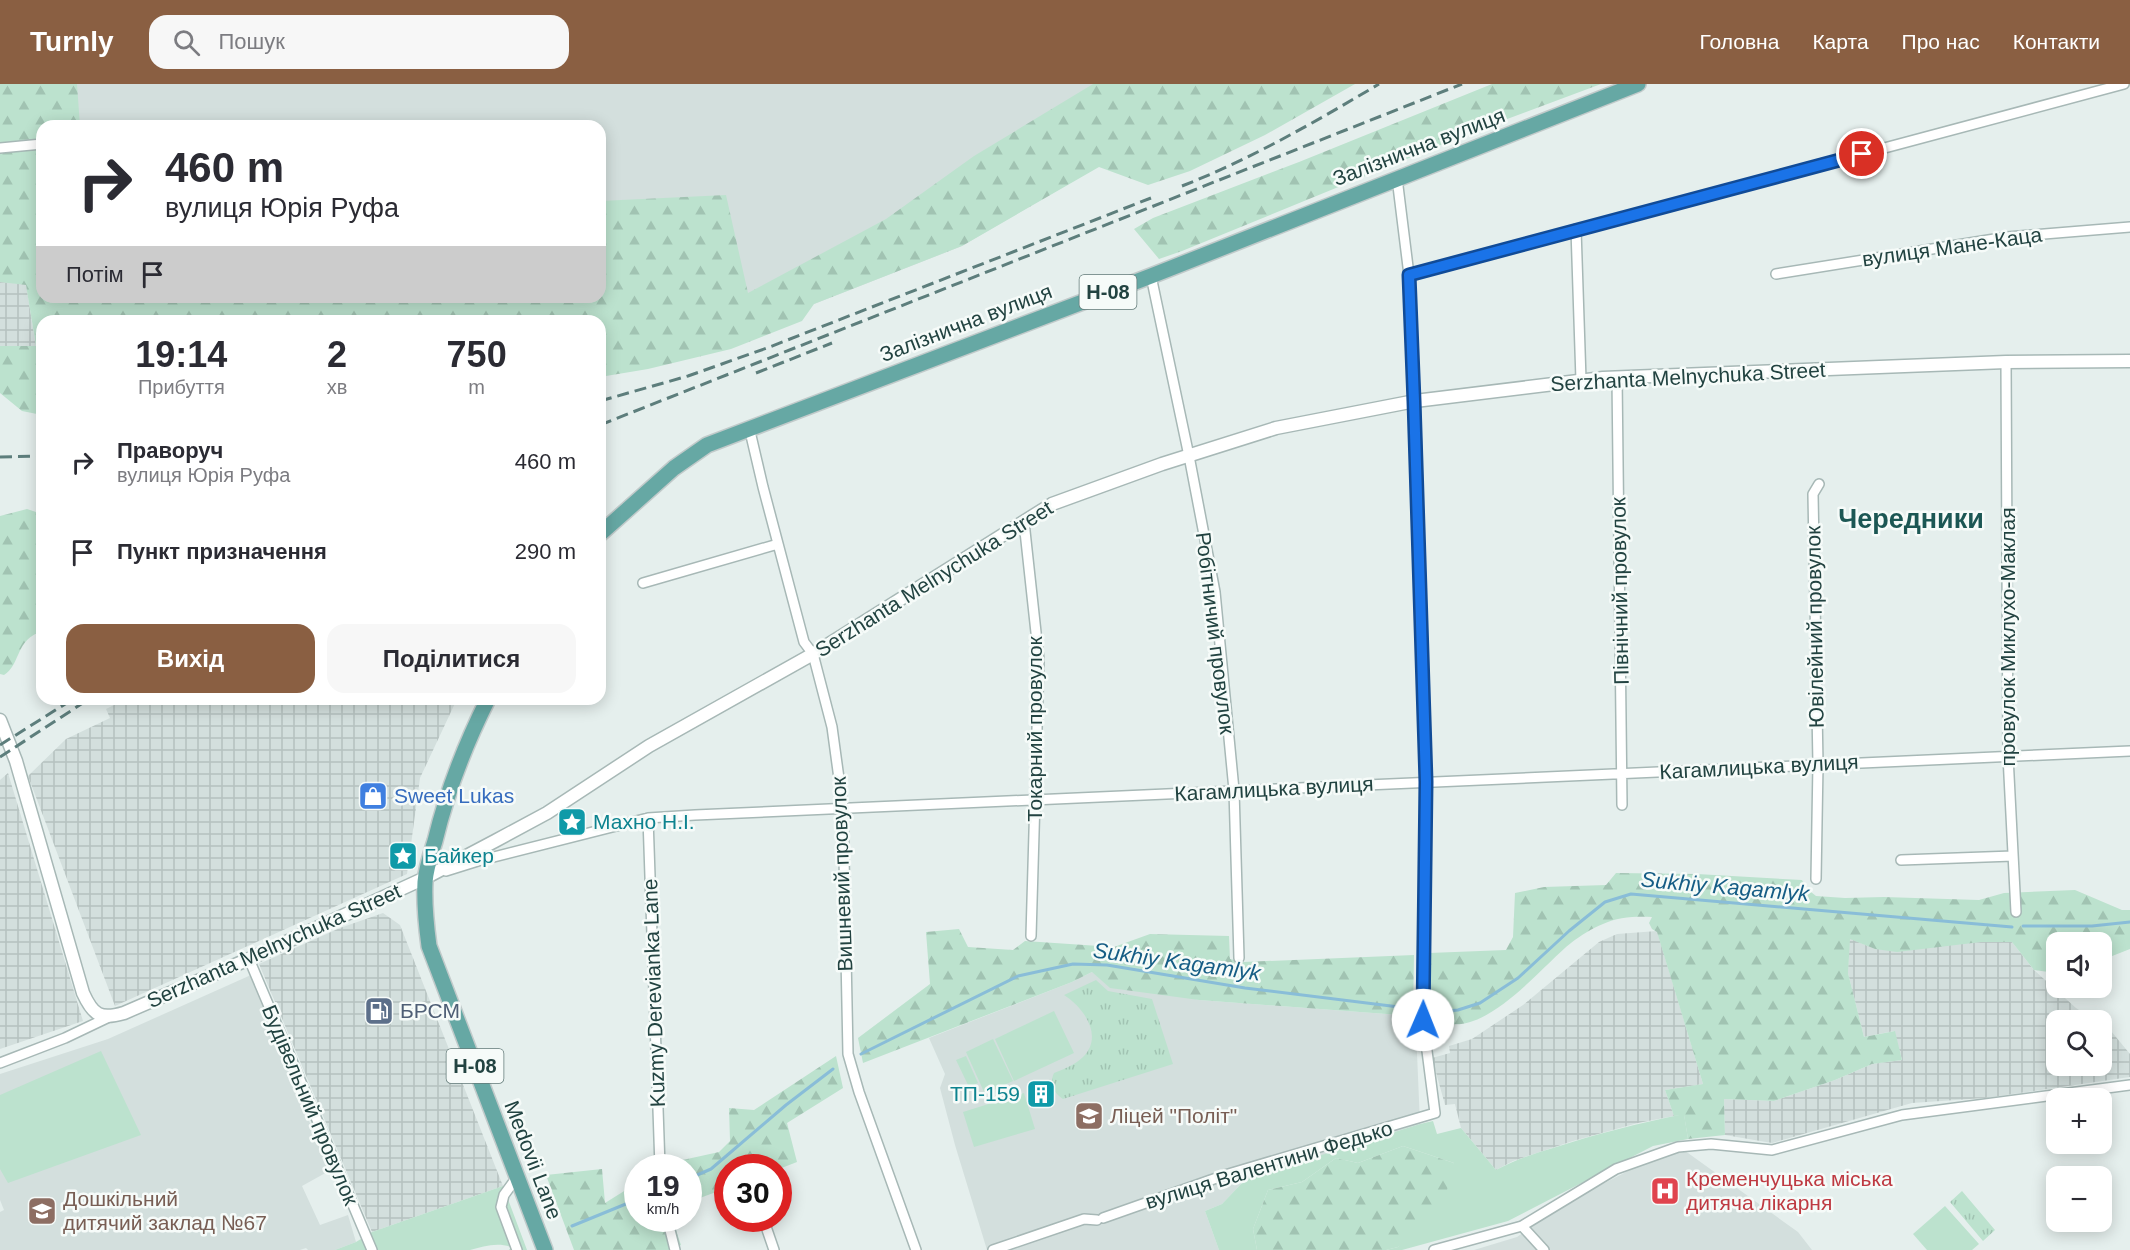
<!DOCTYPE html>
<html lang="uk">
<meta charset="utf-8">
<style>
:root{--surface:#fff;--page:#f7f7f7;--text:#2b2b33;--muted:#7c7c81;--accent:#8a5f42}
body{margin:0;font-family:Arial,sans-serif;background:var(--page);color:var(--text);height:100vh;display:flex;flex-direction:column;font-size:22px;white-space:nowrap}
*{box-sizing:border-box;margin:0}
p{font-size:20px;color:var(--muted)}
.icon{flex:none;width:33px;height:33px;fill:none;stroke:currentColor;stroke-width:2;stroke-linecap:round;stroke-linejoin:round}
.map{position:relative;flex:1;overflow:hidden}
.drawer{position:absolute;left:36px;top:231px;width:570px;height:390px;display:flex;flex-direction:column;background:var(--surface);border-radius:18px;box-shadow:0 3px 15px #0003}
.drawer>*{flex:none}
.hud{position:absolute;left:36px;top:36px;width:570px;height:183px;border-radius:18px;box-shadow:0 3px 15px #0003;background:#fff;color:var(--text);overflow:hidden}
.buttons{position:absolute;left:2046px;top:848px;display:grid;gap:12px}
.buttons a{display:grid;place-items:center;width:66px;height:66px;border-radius:12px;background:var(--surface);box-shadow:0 3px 15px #0003;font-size:30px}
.speed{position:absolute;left:624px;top:1070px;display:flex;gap:12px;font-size:30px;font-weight:700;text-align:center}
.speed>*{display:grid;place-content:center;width:78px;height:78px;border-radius:50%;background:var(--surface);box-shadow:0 3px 15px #0003;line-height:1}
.speed small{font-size:15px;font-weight:400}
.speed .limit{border:9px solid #d22;background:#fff;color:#111}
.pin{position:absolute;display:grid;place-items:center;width:51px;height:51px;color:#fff;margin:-26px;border:3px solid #fff;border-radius:50%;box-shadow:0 2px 6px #0007}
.me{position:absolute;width:66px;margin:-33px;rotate:1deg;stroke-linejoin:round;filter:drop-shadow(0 0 4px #0008)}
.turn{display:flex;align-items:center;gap:21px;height:126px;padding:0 30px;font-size:27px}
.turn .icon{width:78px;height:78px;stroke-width:2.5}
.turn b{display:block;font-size:42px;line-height:51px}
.then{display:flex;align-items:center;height:57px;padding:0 30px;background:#0003;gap:12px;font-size:22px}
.eta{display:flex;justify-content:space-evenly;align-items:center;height:102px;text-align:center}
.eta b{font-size:36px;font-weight:700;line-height:42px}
.cta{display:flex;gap:12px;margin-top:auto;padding:12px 30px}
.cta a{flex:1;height:69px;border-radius:18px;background:var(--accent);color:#fff;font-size:24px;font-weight:700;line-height:69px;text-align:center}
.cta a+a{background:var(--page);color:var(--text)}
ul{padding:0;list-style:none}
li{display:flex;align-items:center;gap:18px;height:90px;padding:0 30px}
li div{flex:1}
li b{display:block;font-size:22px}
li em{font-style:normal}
header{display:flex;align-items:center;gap:36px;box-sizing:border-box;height:84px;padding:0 30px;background:var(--accent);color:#fff}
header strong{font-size:28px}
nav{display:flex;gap:33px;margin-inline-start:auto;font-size:21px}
.search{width:420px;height:54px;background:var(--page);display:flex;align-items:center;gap:15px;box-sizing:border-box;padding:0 21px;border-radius:18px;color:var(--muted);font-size:22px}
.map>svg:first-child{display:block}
.built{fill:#d3dfdd}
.industrial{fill:url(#industrial-grid)}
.grass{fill:#bce2ce}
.forest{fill:url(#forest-firs)}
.park{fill:url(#park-tufts)}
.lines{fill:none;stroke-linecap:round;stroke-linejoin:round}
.stream{stroke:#89bdd8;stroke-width:3}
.minor-casing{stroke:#a7b8b6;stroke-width:12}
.tertiary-casing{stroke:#a7b8b6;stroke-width:15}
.primary-casing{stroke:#c1caca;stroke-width:18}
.minor{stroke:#fff;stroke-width:9}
.tertiary{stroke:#fff;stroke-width:12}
.primary{stroke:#66a8a4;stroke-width:15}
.rail{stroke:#5d7e7c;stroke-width:3;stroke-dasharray:12 6;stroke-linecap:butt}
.route-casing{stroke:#114b97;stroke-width:15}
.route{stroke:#1a73e8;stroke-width:10}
.labels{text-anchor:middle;stroke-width:5;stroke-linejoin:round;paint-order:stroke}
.shield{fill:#f6fbf9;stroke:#627a78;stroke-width:1.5}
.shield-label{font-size:20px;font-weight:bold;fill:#224341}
.street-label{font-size:21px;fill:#224341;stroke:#f6fbf9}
.shop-label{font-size:21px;fill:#366cbe;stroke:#f6fbf9;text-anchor:start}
.culture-label{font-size:21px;fill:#0d838f;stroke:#f6fbf9;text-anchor:start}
.service-label{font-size:21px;fill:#4e5e75;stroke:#f6fbf9;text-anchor:start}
.education-label{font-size:21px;fill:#785e54;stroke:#f6fbf9;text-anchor:start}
.health-label{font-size:21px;fill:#be3a42;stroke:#f6fbf9;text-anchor:start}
.water-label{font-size:22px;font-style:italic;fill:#165d85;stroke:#f6fbf9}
.district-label{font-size:27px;font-weight:bold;fill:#1c5754;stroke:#f6fbf9}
</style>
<header>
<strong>Turnly</strong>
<div class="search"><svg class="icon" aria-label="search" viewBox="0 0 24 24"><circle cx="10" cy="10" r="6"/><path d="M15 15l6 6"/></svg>Пошук</div>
<nav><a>Головна</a><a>Карта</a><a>Про нас</a><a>Контакти</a></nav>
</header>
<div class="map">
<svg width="2130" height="1166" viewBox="0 0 2130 1166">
<defs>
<pattern id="industrial-grid" width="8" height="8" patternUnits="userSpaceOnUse" patternTransform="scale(1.5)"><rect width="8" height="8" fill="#d3dfdd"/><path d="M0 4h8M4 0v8" fill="none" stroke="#b5c1bf"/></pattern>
<pattern id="forest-firs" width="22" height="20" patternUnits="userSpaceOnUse" patternTransform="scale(1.5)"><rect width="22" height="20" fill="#bce2ce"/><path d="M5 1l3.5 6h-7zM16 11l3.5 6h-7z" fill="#a1c3b2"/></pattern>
<pattern id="park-tufts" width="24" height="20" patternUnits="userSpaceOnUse" patternTransform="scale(1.5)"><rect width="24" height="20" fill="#bce2ce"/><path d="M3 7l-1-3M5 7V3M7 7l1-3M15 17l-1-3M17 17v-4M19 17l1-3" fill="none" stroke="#a1c3b2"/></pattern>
</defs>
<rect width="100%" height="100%" fill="#e5efed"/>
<path class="built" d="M 43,0 L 1233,0 L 1099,82 L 962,162 L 814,220 L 600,237 L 53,213 L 600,213 L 600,42 L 47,42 Z
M 1092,888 L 1199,916 L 1413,932 L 1417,969 L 1420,1040 L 1249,1095 L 1242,1099 L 1222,1120 L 1205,1127 L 1219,1166 L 987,1166 L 955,1061 L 940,1004 L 945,990 L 929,954 L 1072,898 Z
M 251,891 L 329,1087 L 302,1102 L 320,1141 L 348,1131 L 356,1158 L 335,1166 L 308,1166 L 306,1164 L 300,1166 L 0,1166 L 0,1128 L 4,1126 L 0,1116 L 0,990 L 108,955 Z
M 1681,1064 L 1798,1148 L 1812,1166 L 1474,1166 L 1517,1153 L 1566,1119 L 1655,1073 Z"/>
<path class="industrial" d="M 0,198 L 26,200 L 36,263 L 0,262 Z
M 126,615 L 457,615 L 420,694 L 407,790 L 115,922 L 28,692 L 66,655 L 110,634 L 106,625 Z
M 8,689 L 83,937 L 0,965 L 0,696 Z
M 383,829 L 400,841 L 503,1102 L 372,1148 L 259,880 L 340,844 Z
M 1657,847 L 1703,1000 L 1665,1006 L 1674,1032 L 1638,1039 L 1573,1057 L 1513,1077 L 1496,1086 L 1461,1044 L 1455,1020 L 1445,1021 L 1432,974 L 1450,969 L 1449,962 L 1472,955 L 1523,921 L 1599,858 L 1617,850 Z
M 1849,854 L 1875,865 L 1981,858 L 2012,858 L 2034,886 L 2076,924 L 2094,936 L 2056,936 L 2056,981 L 2102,981 L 2102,941 L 2111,947 L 2130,970 L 2130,993 L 1985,1014 L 1912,1019 L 1772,1059 L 1725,1051 L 1724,1015 L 1774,1017 L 1835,996 L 1872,980 L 1902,976 L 1894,947 L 1864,953 L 1848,889 Z"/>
<path class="grass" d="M 1054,927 L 1074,969 L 1014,997 L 995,955 Z
M 993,955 L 1013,997 L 985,1010 L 966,968 Z
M 101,967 L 141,1051 L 8,1099 L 0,1085 L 0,1011 Z
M 966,972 L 978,999 L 969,1003 L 956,976 Z
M 1024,1009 L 1035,1045 L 974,1063 L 963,1028 Z
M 1684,1030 L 1688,1055 L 1653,1062 L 1508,1137 L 1402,1166 L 1386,1166 L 1398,1163 L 1454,1079 L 1403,1062 L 1358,1079 L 1336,1074 L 1302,1098 L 1268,1106 L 1253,1145 L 1257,1166 L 1219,1166 L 1205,1127 L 1222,1120 L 1242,1099 L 1249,1094 L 1420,1040 L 1433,1037 L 1437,1050 L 1461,1044 L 1496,1086 C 1515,1076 1533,1070 1553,1064 C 1596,1050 1639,1039 1684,1030 Z
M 503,1102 L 527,1166 L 509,1166 L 511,1163 C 498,1158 483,1162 470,1166 L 335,1166 L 356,1158 L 372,1148 Z
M 1945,1122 L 1979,1160 L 1972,1166 L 1927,1166 L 1913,1150 Z"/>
<path class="forest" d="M 0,0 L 77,0 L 80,42 L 42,42 L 42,213 L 600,213 L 600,117 L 726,111 L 748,209 L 886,135 L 974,72 L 1093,0 L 1355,0 L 1265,51 L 1190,87 L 1148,101 L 1099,83 L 962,162 L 814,220 L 802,237 L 731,265 L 648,285 L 600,293 L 600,237 L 42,237 L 42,331 L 22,327 L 0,309 L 0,262 L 36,262 L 26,201 L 0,198 Z
M 1492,0 L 1601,0 L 1475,47 L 1182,167 L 1159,175 L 1134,145 L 1153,134 L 1299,78 Z
M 27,425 L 42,430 L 42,550 L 37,549 C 15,560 20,581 4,591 L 0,590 L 0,432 Z
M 1616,789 L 1697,790 L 1802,796 L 1806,804 L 1816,812 L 1845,814 L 1884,813 L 1979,816 L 2004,809 L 2075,806 L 2122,826 L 2130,826 L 2130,865 L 2102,876 L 2102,858 L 2056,858 L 2056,889 L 2034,886 L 2012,858 L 1981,858 L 1897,868 L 1875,865 L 1850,855 L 1848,889 L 1864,953 L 1895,947 L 1902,976 L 1872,980 L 1835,996 L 1774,1017 L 1724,1015 L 1725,1051 L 1688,1055 L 1684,1031 L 1674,1032 L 1665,1006 L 1703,1000 L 1657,848 L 1652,845 L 1649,839 L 1652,833 C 1637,832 1617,833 1603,840 C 1592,844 1580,852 1571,859 C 1539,884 1473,971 1429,929 L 1429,869 L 1506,866 L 1513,853 L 1515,809 L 1544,803 L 1606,801 Z
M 959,845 L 968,863 L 1013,866 L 1025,857 L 1114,863 L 1150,850 L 1229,852 L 1230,875 L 1243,878 L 1414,871 L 1413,932 L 1199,916 L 1110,904 L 1092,888 L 1072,898 L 863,979 L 858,954 L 930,900 L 926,848 Z
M 836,972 L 843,1004 L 787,1039 L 797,1078 L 779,1085 L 778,1083 L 728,1083 L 727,1104 L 689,1118 L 688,1083 L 663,1083 L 669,1079 L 719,1068 L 730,1057 L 729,1024 L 754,1026 Z
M 1403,1062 L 1454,1079 L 1446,1110 L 1398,1163 L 1386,1166 L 1257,1166 L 1253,1145 L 1268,1106 L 1302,1098 L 1336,1074 L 1358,1079 Z
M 602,1085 L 605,1119 L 637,1099 L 638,1134 L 672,1134 L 681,1161 L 668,1166 L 574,1166 L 546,1091 Z"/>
<path class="park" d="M 1096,896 L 1108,907 L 1152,915 L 1173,980 L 1063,1015 C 1053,1008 1049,1000 1054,989 C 1064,985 1075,981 1083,973 C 1104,952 1084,924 1064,911 Z
M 1962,1107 L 1995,1146 L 1983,1157 L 1950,1118 Z"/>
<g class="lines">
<path class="stream" d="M 2023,842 L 2092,842 L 2130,838
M 1436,928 L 1458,926 L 1480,919 L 1518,894 L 1569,847 L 1605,818 L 1631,810 L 2012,843
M 861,970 L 1018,892 L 1073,880 L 1107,881 L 1245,904 L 1399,923
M 688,1095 L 711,1085 L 786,1021 L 833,985
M 572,1142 L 638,1115"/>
<g class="minor-casing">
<path id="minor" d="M 0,64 L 42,60
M 1576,145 L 1581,296
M 1776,190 L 2007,153 L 2130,143
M 1409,191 L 2124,0
M 1151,192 L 1189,372 L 1215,508 L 1234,706 L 1239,874
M 2006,278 L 2008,672 L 2016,828
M 1617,293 L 1622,721
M 749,343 L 763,403 L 804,558 L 813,570 L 832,643 L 843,724 L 848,970 L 859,1008 L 916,1166
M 1024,438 L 1039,576 L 1031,852
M 643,499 L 778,460
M 648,734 L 660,1083
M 1901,776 L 2013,772
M 446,787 L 478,777 L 648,734 L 695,731 L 2130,667
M 1816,795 L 1818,680 L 1813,410 L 1819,400
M 249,875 L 372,1166
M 0,979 L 65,954 L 109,933
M 667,1134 L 675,1166
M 763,1134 L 774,1166
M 1103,1134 L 1225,1091 L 1435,1029 L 1423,936 L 1426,698 L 1415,317 L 1409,191 L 1397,94
M 1522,1142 L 1544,1166
M 517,1166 L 501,1123 L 504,1111 L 517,1093
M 993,1166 L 1084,1135 L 1097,1136
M 1434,1166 L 1522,1142 L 1616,1085 L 1678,1063 L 1711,1060 L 1772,1066 L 1902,1031 L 2130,1001"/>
</g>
<g class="tertiary-casing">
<path id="tertiary" d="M 0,636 L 16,677 L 83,909 C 93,931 100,936 124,929 L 249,875 L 425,794 L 495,757 L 547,729 L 649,662 L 813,570 L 1052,420 L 1162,380 L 1276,344 L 1415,317 L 1603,294 L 2006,278 L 2130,277"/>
</g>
<g class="primary-casing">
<path id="primary" d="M 600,450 L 674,384 L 707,361 L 1151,192 L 1638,0
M 488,615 C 465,661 447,707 435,757 C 431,770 426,784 425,798 C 424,820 426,840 429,862 L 545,1166"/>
</g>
<use href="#minor" class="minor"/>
<use href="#tertiary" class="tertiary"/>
<use href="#primary" class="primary"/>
<path class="rail" d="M 1182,102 C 1251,75 1315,38 1379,0
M 756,289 L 832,259
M 600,317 L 688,292 L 767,264 L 1151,114
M 600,341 L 1462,0
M 0,373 L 42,372
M 0,661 L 73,615
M 0,673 L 89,615"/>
</g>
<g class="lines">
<g class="route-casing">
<path id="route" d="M 1423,936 L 1426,698 L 1414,317 L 1409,191 L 1862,70"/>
</g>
<use href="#route" class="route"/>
</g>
<defs>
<g id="shop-square" transform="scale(1.5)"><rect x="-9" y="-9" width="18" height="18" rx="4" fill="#3f7fe0" stroke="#f6fbf9"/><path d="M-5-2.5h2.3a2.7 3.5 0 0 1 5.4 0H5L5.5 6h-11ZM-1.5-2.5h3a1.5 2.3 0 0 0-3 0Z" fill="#fff"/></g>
<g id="sight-square" transform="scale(1.5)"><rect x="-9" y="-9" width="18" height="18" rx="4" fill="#0f9aa8" stroke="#f6fbf9"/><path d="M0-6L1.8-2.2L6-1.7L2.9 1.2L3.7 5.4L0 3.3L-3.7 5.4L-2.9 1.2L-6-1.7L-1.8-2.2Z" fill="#fff"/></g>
<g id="fuel-square" transform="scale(1.5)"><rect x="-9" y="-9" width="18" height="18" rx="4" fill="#5c6f8a" stroke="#f6fbf9"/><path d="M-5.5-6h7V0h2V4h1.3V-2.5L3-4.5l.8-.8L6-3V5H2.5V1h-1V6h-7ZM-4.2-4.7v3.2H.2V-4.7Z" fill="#fff"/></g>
<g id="building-square" transform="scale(1.5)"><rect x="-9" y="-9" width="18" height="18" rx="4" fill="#0f9aa8" stroke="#f6fbf9"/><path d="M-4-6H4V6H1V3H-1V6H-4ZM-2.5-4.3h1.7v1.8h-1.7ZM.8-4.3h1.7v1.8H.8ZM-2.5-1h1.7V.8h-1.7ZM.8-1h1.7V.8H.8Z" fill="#fff"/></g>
<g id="school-square" transform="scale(1.5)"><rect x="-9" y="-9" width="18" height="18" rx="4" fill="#8d6e63" stroke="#f6fbf9"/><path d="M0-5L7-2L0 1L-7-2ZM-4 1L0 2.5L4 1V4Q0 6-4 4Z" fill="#fff"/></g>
<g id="hospital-square" transform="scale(1.5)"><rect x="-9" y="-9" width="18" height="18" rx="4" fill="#e0444e" stroke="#f6fbf9"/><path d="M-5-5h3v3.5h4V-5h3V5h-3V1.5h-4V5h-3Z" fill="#fff"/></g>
</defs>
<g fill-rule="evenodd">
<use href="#shop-square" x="373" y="712"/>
<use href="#sight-square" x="572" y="738"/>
<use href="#sight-square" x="403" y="772"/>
<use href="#fuel-square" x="379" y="927"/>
<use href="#building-square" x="1041" y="1010"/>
<use href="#school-square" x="1089" y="1032"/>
<use href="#hospital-square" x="1665" y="1107"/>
<use href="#school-square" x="42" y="1127"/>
</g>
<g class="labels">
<g class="shield">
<rect x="1079.5" y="191" width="57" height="34" rx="4.5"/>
<rect x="446.5" y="965" width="57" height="34" rx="4.5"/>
</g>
<g class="shield-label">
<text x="1108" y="215">Н-08</text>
<text x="475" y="989">Н-08</text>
</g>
<g class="street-label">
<text transform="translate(1419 63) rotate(-21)" y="7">Залізнична вулиця</text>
<text transform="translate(1952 163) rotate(-8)" y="7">вулиця Мане-Каца</text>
<text transform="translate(966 239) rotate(-21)" y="7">Залізнична вулиця</text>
<text transform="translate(1688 293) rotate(-3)" y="7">Serzhanta Melnychuka Street</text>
<text transform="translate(934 495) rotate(-32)" y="7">Serzhanta Melnychuka Street</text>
<text transform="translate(1620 507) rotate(-91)" y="7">Північний провулок</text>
<text transform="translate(1815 543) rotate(-91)" y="7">Ювілейний провулок</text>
<text transform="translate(1215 549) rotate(83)" y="7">Робітничий провулок</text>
<text transform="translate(2008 553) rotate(-90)" y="7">провулок Миклухо-Маклая</text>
<text transform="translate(1035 645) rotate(-90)" y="7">Токарний провулок</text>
<text transform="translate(1759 683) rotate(-3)" y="7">Кагамлицька вулиця</text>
<text transform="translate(1274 705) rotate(-3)" y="7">Кагамлицька вулиця</text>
<text transform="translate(842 790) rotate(-92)" y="7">Вишневий провулок</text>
<text transform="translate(274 862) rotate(-24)" y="7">Serzhanta Melnychuka Street</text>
<text transform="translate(654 909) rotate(-92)" y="7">Kuzmy Derevianka Lane</text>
<text transform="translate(310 1021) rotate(67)" y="7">Будівельний провулок</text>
<text transform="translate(533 1076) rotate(69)" y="7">Medovii Lane</text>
<text transform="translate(1269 1081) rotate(-17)" y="7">вулиця Валентини Федько</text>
</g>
<g class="shop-label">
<text x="394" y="719">Sweet Lukas</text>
</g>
<g class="culture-label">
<text x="593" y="745">Махно Н.І.</text>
<text x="424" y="779">Байкер</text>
<text x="1020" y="1017" text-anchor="end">ТП-159</text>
</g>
<g class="service-label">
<text x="400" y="934">БРСМ</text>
</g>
<g class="education-label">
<text x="1110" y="1039">Ліцей "Політ"</text>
<text x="63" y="1122">Дошкільний<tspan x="63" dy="24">дитячий заклад №67</tspan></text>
</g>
<g class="health-label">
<text x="1686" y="1102">Кременчуцька міська<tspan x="1686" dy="24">дитяча лікарня</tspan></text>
</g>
<g class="water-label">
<text transform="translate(1725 802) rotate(5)" y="8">Sukhiy Kagamlyk</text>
<text transform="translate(1177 877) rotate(8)" y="8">Sukhiy Kagamlyk</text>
</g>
<g class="district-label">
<text x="1911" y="444">Чередники</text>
</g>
</g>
</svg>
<div class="buttons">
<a><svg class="icon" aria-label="sound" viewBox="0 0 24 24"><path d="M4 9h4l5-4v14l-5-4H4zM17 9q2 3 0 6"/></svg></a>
<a><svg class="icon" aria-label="search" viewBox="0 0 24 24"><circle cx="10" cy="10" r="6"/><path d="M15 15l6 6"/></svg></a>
<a>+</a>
<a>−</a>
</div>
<div class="speed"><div>19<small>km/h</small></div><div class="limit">30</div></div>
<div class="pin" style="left:1862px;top:70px;background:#d93025"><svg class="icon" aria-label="arrive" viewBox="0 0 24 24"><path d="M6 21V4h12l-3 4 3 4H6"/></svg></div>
<svg class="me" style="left:1423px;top:936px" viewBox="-20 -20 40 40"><circle r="19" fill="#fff"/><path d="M0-13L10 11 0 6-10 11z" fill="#1a73e8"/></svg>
<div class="hud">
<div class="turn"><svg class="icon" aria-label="right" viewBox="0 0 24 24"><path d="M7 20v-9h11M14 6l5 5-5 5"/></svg><div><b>460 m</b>вулиця Юрія Руфа</div></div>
<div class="then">Потім<svg class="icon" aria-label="arrive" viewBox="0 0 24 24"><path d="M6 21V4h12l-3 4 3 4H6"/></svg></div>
</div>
<section class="drawer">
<div class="eta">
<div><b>19:14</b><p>Прибуття</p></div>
<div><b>2</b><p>хв</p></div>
<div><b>750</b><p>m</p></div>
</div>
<ul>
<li><svg class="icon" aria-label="right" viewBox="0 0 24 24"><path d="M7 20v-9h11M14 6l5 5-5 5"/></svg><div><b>Праворуч</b><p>вулиця Юрія Руфа</p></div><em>460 m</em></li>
<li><svg class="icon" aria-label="arrive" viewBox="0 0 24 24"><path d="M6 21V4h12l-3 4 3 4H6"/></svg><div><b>Пункт призначення</b></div><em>290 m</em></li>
</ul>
<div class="cta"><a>Вихід</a><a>Поділитися</a></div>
</section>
</div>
